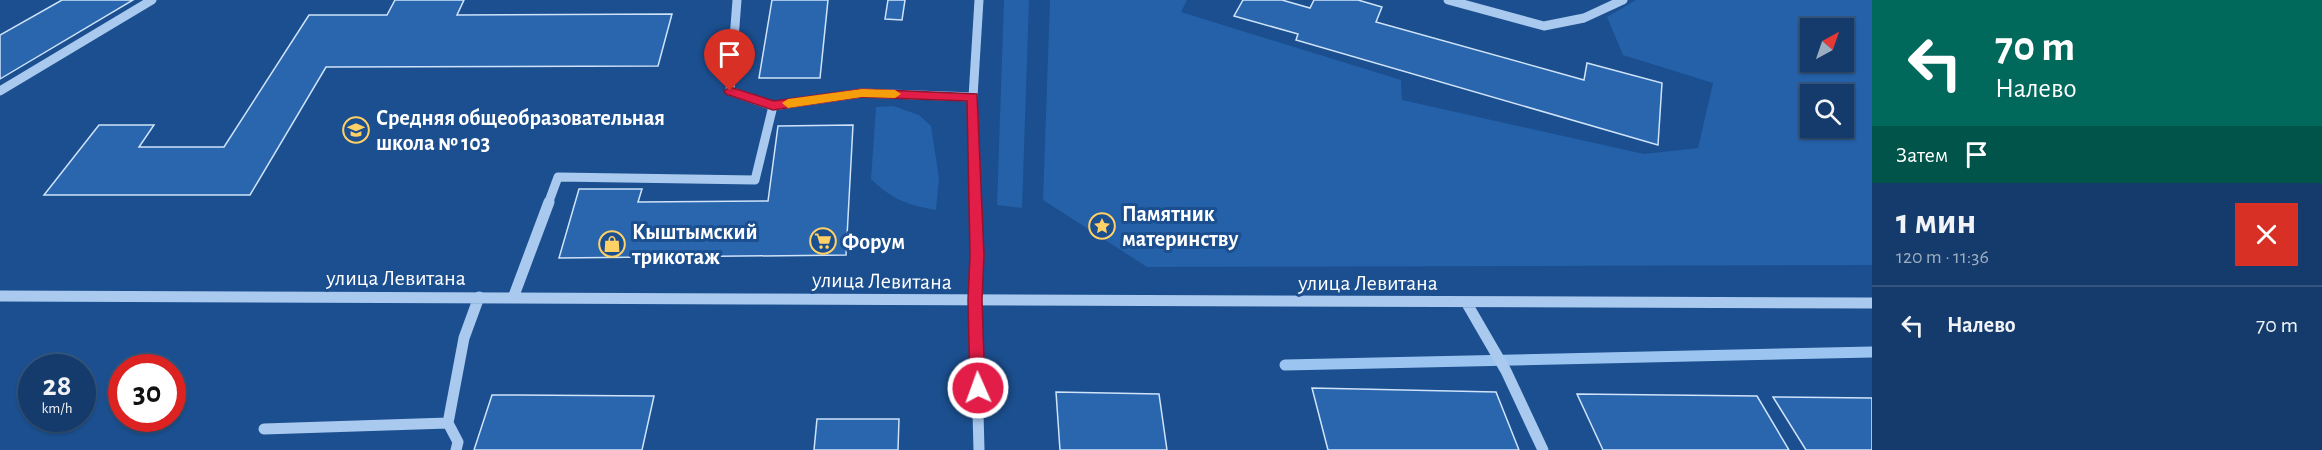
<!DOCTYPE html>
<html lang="ru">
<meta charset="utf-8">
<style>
:root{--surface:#143b6b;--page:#1d4271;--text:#f1f3f6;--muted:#9dadc1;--line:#33557e}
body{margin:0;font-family:"Alegreya Sans",sans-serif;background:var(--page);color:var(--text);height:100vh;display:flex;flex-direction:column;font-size:22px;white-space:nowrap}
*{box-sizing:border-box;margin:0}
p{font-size:20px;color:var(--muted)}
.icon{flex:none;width:33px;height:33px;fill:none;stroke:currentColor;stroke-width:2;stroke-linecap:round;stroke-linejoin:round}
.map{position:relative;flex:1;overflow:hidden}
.panel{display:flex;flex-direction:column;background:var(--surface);width:450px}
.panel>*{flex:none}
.top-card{background:#00695c;color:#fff;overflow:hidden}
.needle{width:39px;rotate:40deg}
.fabs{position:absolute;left:1800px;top:18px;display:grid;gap:12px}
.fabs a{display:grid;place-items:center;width:54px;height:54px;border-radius:0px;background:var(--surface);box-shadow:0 2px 4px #0004,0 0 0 2px var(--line);font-size:30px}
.speed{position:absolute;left:18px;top:354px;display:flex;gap:12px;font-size:30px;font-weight:700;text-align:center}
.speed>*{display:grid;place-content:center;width:78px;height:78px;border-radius:50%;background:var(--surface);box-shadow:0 2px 4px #0004,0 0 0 2px var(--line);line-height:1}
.speed small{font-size:15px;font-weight:400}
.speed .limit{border:9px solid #d22;background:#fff;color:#111}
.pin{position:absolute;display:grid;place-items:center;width:51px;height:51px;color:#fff;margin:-62px -26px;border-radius:50% 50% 50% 0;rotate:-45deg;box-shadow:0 0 6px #0007}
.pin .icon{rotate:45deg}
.me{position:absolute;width:66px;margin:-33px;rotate:358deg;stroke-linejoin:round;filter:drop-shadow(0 0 4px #0008)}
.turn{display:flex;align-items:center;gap:21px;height:126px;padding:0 24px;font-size:27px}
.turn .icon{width:78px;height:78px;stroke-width:2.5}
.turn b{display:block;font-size:42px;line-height:51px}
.then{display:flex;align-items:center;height:57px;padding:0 24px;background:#0003;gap:12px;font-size:22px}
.round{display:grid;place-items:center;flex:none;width:63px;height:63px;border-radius:0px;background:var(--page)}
.head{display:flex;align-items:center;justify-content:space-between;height:102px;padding:0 24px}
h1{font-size:36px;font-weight:700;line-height:45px}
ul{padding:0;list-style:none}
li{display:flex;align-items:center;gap:18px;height:78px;padding:0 24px;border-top:2px solid var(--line)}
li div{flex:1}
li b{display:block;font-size:22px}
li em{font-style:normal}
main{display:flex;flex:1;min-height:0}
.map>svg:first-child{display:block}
.green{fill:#2461a8;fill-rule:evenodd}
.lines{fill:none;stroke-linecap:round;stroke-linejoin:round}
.stream{stroke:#9cc4f0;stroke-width:11}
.building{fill:#2a66ad;stroke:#cfe3fa;stroke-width:1.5}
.minor-far1{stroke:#a9c9ee;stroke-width:9}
.minor{stroke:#a9c9ee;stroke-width:11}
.route{fill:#e11d48;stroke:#92132f;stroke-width:1.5}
.slow{fill:#f59e0b}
.labels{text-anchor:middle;stroke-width:6;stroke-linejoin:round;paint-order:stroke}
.poi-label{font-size:22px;font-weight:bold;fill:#fff;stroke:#1b4f8f;text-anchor:start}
.street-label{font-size:22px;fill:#fff;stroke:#1b4f8f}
</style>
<main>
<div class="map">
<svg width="1872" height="450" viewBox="0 0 1872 450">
<rect width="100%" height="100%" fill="#1b4f8f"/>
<path class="green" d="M 1004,0 L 1029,0 L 1022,208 L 997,205 Z
M 1050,0 L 1187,0 L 1181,12 L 1401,80 L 1402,100 L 1644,154 L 1698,148 L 1713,83 L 1623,55 L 1607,17 L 1636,0 L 1872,0 L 1872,265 L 1147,267 L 1043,200 ZM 1810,28 L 1844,28 L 1844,62 L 1810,62 ZM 1844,94 L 1844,128 L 1810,128 L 1810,94 Z
M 893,106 L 919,115 L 931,126 L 939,178 L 936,210 C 907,205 893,200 871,179 L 876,107 Z"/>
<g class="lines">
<path class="stream" d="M 1285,365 L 1872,352"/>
</g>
<path class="building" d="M 62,0 L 133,0 L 0,79 L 0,35 Z
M 395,0 L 464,0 L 457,15 L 672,14 L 658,66 L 326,67 L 250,195 L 44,195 L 99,125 L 154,125 L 139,147 L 224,147 L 309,15 L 387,15 Z
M 772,0 L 828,0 L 820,78 L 759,78 Z
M 888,0 L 905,0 L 902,20 L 885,19 Z
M 1243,0 L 1282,0 L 1310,8 L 1314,0 L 1358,0 L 1382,7 L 1376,22 L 1584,80 L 1587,63 L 1662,83 L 1658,145 L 1296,40 L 1298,34 L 1234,16 Z
M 853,125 L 846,255 L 559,258 L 579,189 L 642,189 L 638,202 L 768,201 L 778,126 Z
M 1312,388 L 1496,392 L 1519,450 L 1328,450 Z
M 1056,392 L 1159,394 L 1167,450 L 1060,450 Z
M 1577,394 L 1757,396 L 1789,450 L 1603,450 Z
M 492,395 L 517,395 L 654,396 L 642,450 L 474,450 Z
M 1773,397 L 1872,398 L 1872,450 L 1806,450 Z
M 817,419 L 899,419 L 898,450 L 814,450 Z"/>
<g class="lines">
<path class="minor-far1" d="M 737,0 L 730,91 L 773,106
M 1448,0 L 1544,26 L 1584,18 L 1623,0
M 0,91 L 152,0
M 548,204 L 558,177 L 755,180 L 773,106 L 862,93 L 973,97
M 976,204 L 973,97 L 979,0"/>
<path class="minor" d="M 976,202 L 975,300 L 979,450
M 0,296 C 624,298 1248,302 1872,303
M 513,298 L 549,202
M 1466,302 L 1506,371 L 1543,450
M 448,423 L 458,442 L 456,450
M 264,429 L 448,423 L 464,338 L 479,297"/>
</g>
<path class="route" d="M 730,87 L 774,101 L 862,89 L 977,94 L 984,255 L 982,300 L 985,388 L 983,393 L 978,395 L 972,393 L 970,388 L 968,300 L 970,255 L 967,101 L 862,97 L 773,110 L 726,94 L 724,91 Z"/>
<path class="slow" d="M 862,89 L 895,90 L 901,94 L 895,98 L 862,97 L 788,108 L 782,103 L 788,99 Z"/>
<defs>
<g id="school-ring" transform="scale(1.35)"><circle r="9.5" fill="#1b4f8f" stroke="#ffd166" stroke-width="1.5"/><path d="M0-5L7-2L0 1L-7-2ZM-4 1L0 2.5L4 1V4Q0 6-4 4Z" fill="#ffd166"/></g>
<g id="sight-ring" transform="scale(1.35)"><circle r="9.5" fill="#1b4f8f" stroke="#ffd166" stroke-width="1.5"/><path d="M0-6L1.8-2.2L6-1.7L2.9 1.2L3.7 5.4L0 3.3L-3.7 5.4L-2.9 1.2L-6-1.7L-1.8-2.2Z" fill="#ffd166"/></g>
<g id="supermarket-ring" transform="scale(1.35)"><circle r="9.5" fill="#1b4f8f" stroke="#ffd166" stroke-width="1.5"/><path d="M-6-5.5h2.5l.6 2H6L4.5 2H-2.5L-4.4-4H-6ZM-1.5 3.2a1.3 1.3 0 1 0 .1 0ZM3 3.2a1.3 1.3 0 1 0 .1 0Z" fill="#ffd166"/></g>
<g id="shop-ring" transform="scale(1.35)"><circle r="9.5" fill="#1b4f8f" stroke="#ffd166" stroke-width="1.5"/><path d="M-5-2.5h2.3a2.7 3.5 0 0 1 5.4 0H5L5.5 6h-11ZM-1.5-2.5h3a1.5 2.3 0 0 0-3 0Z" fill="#ffd166"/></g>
</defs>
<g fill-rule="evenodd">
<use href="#school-ring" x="356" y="130"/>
<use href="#sight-ring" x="1102" y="226"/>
<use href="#supermarket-ring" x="823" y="241"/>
<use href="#shop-ring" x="612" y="244"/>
</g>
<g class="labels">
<g class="poi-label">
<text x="376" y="125">Средняя общеобразовательная<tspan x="376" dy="25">школа № 103</tspan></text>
<text x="1122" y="221">Памятник<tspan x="1122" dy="25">материнству</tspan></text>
<text x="632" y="239">Кыштымский<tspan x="632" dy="25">трикотаж</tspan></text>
<text x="842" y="249">Форум</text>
</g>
<g class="street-label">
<text x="396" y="285">улица Левитана</text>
<text transform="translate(882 280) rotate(1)" y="8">улица Левитана</text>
<text x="1368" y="290">улица Левитана</text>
</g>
</g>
</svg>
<div class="fabs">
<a><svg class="needle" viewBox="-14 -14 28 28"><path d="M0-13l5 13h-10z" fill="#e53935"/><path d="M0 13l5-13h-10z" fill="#9dadc1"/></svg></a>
<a><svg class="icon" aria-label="search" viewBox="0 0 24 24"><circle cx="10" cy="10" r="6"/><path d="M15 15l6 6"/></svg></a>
</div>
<div class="speed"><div>28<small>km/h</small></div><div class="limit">30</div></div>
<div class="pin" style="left:730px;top:91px;background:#d93025"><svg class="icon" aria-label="arrive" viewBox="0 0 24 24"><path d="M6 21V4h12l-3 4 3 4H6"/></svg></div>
<svg class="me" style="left:978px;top:388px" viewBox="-20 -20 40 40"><circle r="17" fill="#e11d48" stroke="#fff" stroke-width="3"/><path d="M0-11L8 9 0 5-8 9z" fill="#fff"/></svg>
</div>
<section class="panel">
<div class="top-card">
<div class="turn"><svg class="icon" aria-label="left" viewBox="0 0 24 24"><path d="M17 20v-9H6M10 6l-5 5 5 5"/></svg><div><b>70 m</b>Налево</div></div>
<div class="then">Затем<svg class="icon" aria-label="arrive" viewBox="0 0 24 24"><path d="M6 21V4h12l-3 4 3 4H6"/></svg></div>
</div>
<div class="head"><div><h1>1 мин</h1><p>120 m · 11:36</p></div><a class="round" style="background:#d93025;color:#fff"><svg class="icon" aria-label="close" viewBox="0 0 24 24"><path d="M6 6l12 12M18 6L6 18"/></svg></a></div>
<ul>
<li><svg class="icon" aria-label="left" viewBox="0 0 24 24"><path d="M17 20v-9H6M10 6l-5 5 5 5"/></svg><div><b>Налево</b></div><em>70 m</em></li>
</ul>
</section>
</main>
